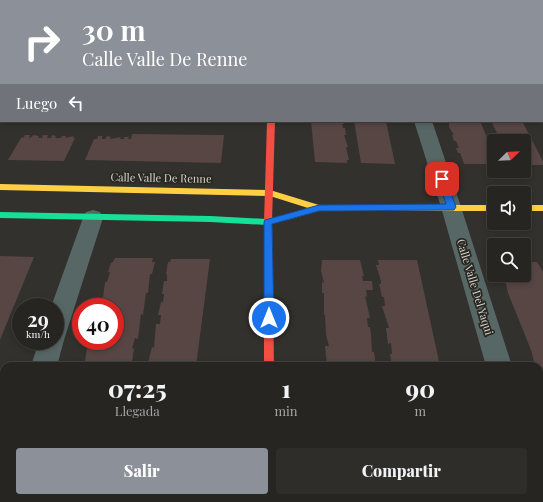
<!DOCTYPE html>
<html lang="es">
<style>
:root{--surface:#262522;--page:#2e2d2a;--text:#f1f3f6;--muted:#a4a5a5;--line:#424240;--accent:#8c9099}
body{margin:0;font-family:"Playfair Display",serif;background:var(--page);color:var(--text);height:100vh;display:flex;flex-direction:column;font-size:15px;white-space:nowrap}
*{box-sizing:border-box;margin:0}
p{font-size:13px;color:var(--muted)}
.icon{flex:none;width:22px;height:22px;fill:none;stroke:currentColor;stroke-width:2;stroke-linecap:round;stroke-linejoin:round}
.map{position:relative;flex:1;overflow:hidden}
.panel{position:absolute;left:0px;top:362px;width:543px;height:140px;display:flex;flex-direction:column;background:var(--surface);border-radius:12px 12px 0 0;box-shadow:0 2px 6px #0003,0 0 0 1px var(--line)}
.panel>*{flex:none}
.banner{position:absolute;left:0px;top:0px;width:543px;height:122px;box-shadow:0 2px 6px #0003,0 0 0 1px var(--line);background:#8c9099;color:#fff;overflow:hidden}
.needle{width:26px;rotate:67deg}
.controls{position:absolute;left:487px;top:134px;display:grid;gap:8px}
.controls a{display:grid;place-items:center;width:44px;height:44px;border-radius:4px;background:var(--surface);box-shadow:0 2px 6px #0003,0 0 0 1px var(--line);font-size:20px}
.speed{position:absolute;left:12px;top:298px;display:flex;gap:8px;font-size:20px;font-weight:700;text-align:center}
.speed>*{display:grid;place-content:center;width:52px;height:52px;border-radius:50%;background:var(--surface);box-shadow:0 2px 6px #0003,0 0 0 1px var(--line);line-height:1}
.speed small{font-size:10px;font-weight:400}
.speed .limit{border:6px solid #d22;background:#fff;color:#111}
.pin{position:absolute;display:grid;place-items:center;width:34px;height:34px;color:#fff;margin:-17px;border-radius:8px;box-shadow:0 2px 6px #0006}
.me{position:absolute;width:44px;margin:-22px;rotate:0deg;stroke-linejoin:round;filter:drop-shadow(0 0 3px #0008)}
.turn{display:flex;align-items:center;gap:14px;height:84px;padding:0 16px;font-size:18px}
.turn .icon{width:52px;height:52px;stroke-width:2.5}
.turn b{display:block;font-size:28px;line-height:34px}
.then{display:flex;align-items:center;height:38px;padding:0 16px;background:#0003;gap:8px;font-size:15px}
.eta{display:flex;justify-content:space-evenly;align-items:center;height:68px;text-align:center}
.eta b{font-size:24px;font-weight:800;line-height:28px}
.action{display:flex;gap:8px;margin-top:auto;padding:8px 16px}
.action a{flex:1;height:46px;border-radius:4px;background:var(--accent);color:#fff;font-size:16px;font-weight:800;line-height:46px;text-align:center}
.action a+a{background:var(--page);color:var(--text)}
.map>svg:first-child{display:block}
.building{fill:#574644}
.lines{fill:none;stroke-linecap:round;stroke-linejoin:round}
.street{fill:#576766;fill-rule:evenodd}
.fast{fill:#16e098;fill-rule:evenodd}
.slow{fill:#ffcf43;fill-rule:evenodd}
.jam{fill:#f24e42;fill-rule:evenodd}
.route{fill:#1a73e8;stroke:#114b97}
.labels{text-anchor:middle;stroke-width:3.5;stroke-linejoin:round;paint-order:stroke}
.street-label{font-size:11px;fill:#d8d6d2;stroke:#2a2821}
</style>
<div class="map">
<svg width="543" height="502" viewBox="0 0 543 502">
<rect width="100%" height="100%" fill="#32312d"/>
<path class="building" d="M 311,121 L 344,121 L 344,124 L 342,124 L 343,128 L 345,128 L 346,135 L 344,135 L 348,147 L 346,147 L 349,160 L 347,160 L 347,163 L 315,162 Z
M 354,121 L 386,121 L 395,164 L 361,163 Z
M 449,121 L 480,121 L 494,154 L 494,164 L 464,164 L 460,153 L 458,153 L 456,148 L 459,148 L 456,141 L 454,141 L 452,135 L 454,135 L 449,127 Z
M 491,121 L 522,121 L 543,161 L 543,165 L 524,165 L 524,141 L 501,141 Z
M 132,134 L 224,135 L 221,163 L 85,160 L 94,139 L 97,139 L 98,136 L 102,136 L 102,139 L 105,139 L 107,136 L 111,137 L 110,139 L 121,137 L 120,139 L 124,139 L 124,137 L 129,137 L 128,139 L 131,139 Z
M 25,135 L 30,135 L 29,138 L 32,137 L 33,135 L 39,136 L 38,138 L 42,138 L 43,135 L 48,135 L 47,138 L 51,138 L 52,135 L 56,136 L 55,138 L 61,138 L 62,136 L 66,136 L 65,138 L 74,136 L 73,138 L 75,138 L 64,161 L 8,160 L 21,138 L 24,137 Z
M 0,256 L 34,257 L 0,340 Z
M 115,258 L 153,258 L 152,262 L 155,262 L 152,274 L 150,274 L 148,293 L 146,293 L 143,315 L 141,314 L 138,339 L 135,338 L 132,349 L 134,348 L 132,363 L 129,362 L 128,366 L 84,366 L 87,349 L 90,349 L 91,341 L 115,341 L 115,307 L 99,307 L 103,298 L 105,282 L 107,282 L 110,272 L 108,272 L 111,263 L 113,262 Z
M 171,259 L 210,259 L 196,366 L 151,366 L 151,364 L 148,363 L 152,347 L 154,348 L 156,324 L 160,324 L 161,315 L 158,315 L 161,302 L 163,302 L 164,294 L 162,294 L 164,281 L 167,281 L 167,274 L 166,274 L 168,262 L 170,262 Z
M 322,260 L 360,260 L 364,276 L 362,276 L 363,281 L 372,281 L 373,290 L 366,290 L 367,297 L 365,296 L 370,318 L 367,318 L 368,327 L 370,327 L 371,335 L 372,352 L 374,352 L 376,366 L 329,366 L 329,364 L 327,365 L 325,346 L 329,346 L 326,335 L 325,315 L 324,315 L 324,293 L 322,293 L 322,282 L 324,283 L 321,271 Z
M 378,260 L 417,260 L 440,366 L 392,366 L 390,354 L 392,354 L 391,343 L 388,344 L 386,328 L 389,328 L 382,306 L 385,306 L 384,297 L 382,297 L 379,284 L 381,284 L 381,281 L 376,265 L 379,265 Z
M 524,262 L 537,262 L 543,272 L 543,388 L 540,380 L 542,380 L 539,372 L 539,366 L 535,366 L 531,350 L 508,293 L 504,275 L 524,275 Z
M 48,498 L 101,499 L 104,498 L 103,502 L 46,502 Z
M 128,498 L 180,498 L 180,502 L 123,502 L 123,500 L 127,500 Z
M 337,498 L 390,498 L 391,502 L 337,502 Z
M 415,498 L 469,498 L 470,502 L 416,502 Z"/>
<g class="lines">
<path class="street" d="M 67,0 L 79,0 L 79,1 L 67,1 Z
M 171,0 L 183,0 L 183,1 L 171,1 Z
M 542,83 L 543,83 L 543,95 L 542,95 Z
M 414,121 L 432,121 L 461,207 L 512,366 L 486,366 L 441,207 Z
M 93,210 L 100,212 L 103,218 L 64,340 L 57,366 L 31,366 L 39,341 L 55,341 L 55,307 L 51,307 L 83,218 L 86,212 Z
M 4,469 L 4,498 L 15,498 L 13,502 L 0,502 L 0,470 Z
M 539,482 L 543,484 L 543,502 L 524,502 L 523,498 L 539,498 Z"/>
<path class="fast" d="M 0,212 L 210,216 L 268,219 L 287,214 L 291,217 L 290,219 L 268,225 L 210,222 L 0,218 Z"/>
<path class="slow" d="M 270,0 L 276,0 L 276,1 L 270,1 Z
M 0,184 L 270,190 L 319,205 L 494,205 L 494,211 L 319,211 L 287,220 L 283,217 L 284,215 L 308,208 L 270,196 L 0,190 Z
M 524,205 L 543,205 L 543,211 L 524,211 Z"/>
<path class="jam" d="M 267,121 L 275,121 L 272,222 L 274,366 L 264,366 L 264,222 Z
M 264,498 L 276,498 L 276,502 L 264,502 Z"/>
</g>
<path class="route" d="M 442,176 L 446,179 L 456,207 L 454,210 L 319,211 L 272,224 L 274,318 L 272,321 L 269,323 L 265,321 L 264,318 L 264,222 L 265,220 L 319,205 L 446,204 L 438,179 Z"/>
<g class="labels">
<g class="street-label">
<text transform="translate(161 178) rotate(1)" y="4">Calle Valle De Renne</text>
<text transform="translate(475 287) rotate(73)" y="4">Calle Valle Del Yaqui</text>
</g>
</g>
</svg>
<div class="controls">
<a><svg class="needle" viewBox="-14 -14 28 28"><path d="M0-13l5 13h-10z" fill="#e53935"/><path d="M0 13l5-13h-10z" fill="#a4a5a5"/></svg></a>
<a><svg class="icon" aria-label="sound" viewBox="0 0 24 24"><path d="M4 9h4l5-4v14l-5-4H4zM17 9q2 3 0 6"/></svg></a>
<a><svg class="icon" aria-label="search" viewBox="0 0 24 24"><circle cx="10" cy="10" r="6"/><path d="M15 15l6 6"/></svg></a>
</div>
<div class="speed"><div>29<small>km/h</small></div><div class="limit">40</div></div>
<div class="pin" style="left:442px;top:179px;background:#d93025"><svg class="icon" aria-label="arrive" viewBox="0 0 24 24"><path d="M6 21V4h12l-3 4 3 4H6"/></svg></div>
<svg class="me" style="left:269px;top:318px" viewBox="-20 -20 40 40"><circle r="17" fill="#1a73e8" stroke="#fff" stroke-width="3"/><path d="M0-11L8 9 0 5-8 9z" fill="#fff"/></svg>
<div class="banner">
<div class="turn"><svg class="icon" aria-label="right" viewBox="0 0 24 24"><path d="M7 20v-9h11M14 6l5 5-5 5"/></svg><div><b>30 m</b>Calle Valle De Renne</div></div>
<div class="then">Luego<svg class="icon" aria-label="left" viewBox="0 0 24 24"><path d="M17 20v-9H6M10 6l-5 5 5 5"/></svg></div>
</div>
<section class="panel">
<div class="eta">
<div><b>07:25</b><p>Llegada</p></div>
<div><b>1</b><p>min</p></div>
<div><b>90</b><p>m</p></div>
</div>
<div class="action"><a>Salir</a><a>Compartir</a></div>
</section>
</div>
